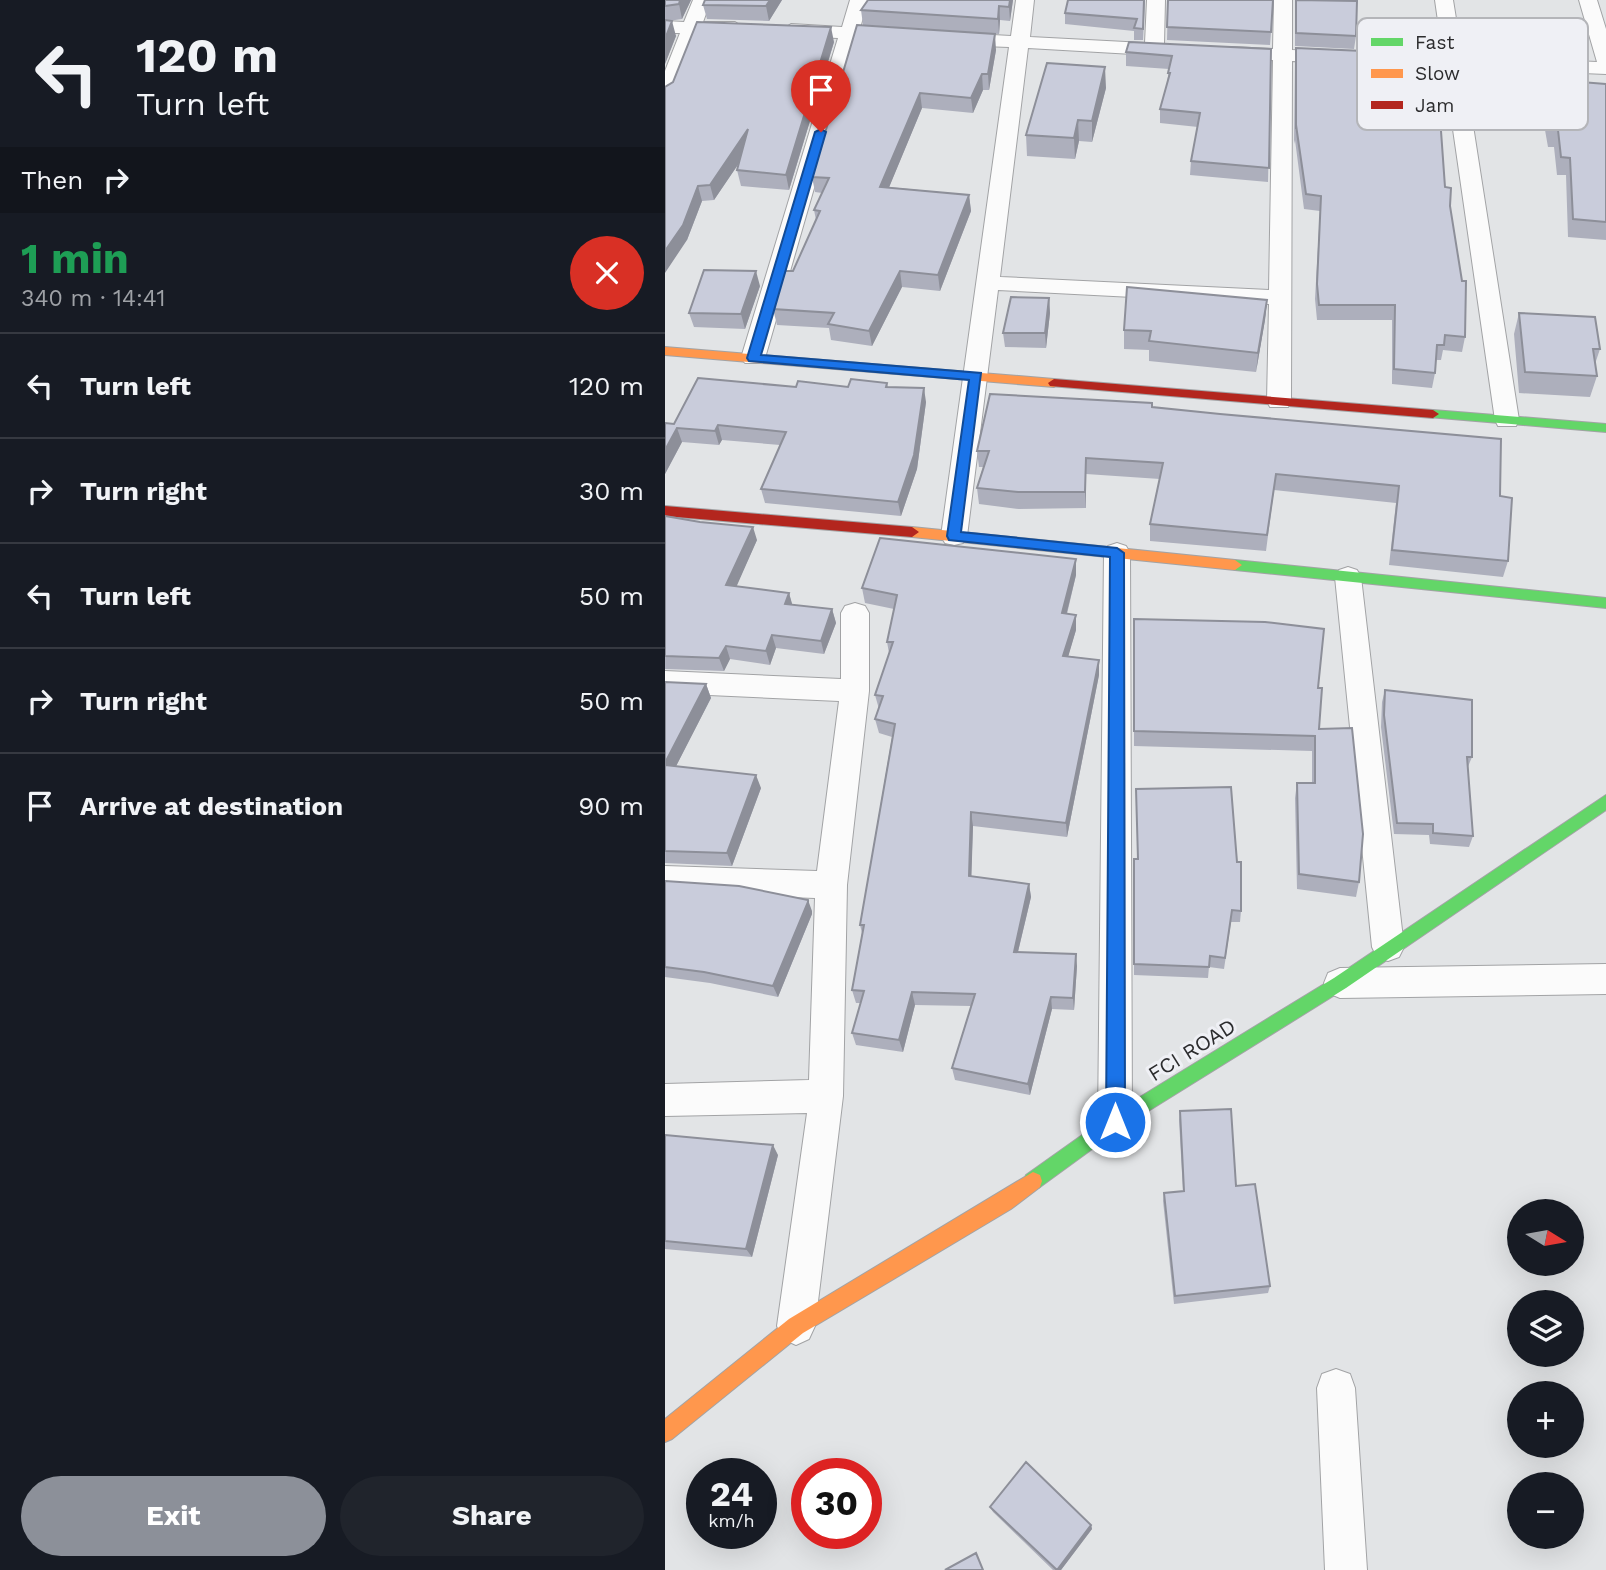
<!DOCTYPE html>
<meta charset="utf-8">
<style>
:root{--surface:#171b24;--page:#20242c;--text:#f1f3f6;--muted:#9ea1a6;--line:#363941;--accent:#8c9099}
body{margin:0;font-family:"Work Sans",sans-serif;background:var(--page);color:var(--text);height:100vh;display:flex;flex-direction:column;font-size:26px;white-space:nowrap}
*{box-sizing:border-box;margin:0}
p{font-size:23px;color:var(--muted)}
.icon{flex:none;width:38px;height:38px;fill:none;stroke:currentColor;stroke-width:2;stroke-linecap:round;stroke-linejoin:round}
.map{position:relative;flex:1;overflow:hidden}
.details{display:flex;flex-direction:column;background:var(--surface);width:665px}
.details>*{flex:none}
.banner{background:#171b24;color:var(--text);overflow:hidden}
.needle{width:46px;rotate:101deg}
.controls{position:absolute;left:842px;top:1199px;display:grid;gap:14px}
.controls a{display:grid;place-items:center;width:77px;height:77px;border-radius:50%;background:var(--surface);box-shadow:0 7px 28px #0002;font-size:35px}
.speed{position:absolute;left:21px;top:1458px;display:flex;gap:14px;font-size:35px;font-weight:700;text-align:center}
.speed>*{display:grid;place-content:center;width:91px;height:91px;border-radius:50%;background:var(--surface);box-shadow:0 7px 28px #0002;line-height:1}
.speed small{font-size:18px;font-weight:400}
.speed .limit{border:10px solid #d22;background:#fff;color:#111}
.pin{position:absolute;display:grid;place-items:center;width:60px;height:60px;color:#fff;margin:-72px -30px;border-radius:50% 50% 50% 0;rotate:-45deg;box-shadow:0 0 7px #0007}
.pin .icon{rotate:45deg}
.me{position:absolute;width:77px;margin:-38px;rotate:0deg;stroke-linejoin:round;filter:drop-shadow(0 0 5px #0008)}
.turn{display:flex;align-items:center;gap:24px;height:147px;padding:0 21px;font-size:32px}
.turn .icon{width:91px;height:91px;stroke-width:2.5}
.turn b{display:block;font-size:49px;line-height:60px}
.then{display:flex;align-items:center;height:66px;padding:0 21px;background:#0003;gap:14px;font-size:26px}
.round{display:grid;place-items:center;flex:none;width:74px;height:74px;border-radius:37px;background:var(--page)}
.headline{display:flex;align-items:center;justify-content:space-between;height:119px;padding:0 21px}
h1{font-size:42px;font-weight:700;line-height:52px;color:#1e9e55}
.action{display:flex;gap:14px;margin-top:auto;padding:14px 21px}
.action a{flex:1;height:80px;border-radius:42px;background:var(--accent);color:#fff;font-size:28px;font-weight:700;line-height:80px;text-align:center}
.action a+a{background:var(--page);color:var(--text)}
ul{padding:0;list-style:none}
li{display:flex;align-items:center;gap:21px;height:105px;padding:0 21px;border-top:2px solid var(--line)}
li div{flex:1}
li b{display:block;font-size:26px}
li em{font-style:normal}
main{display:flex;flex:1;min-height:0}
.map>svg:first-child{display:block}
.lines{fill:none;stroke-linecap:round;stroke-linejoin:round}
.street-casing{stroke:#a2a3a5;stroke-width:2}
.fast-casing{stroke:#a2a3a5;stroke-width:2}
.slow-casing{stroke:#a2a3a5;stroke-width:2}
.jam-casing{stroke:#a2a3a5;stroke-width:2}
.street{fill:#fbfbfb;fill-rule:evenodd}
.fast{fill:#63d668;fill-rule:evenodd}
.slow{fill:#ff974d;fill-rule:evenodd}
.jam{fill:#b3261e;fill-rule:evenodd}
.wall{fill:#adafbc}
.shaded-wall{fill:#8d8f99}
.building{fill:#c9ccdb;stroke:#8d8f99;stroke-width:2}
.route{fill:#1a73e8;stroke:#114b97;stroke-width:2}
.labels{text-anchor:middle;stroke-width:6;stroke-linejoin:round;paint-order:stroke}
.street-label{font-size:21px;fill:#2c2c2e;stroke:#eff0f5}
.key{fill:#eff0f5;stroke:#b4b5b9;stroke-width:2}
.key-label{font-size:19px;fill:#2c2c2e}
</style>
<main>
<section class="details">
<div class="banner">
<div class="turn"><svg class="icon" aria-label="left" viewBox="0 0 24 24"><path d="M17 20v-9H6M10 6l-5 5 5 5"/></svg><div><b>120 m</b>Turn left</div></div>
<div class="then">Then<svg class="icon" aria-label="right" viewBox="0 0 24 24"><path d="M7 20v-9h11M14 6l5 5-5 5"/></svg></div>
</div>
<div class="headline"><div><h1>1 min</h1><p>340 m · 14:41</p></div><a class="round" style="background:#d93025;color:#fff"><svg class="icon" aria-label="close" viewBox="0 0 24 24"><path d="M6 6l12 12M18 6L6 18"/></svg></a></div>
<ul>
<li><svg class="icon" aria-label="left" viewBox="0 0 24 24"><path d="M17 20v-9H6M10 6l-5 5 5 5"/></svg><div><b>Turn left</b></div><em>120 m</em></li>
<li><svg class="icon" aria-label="right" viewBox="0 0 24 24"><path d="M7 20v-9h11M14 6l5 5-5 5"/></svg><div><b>Turn right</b></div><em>30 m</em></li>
<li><svg class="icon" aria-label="left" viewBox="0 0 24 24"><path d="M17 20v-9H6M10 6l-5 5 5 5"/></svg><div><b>Turn left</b></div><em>50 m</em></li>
<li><svg class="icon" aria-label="right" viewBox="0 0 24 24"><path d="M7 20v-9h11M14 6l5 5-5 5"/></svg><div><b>Turn right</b></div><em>50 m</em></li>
<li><svg class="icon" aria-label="arrive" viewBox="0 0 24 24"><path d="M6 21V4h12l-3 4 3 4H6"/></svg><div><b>Arrive at destination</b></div><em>90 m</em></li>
</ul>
<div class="action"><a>Exit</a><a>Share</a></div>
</section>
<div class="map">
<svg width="941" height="1570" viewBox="0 0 941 1570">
<rect width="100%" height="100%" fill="#e2e4e6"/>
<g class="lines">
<g class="street-casing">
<path id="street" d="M 28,0 L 46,0 L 38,22 L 70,22 L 79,28 L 70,34 L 34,33 L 10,96 L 0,102 L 0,71 L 15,33 L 0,33 L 0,21 L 19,22 Z
M 185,0 L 203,0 L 195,28 L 230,29 L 239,35 L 230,41 L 192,39 L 100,358 L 96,363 L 80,363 L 76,358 L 173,38 L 126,36 L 117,30 L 126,24 L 177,27 Z
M 351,0 L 369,0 L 365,37 L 480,43 L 482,0 L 500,0 L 499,44 L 510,46 L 513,50 L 503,56 L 363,48 L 335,277 L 604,290 L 608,60 L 567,59 L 557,53 L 567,47 L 608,49 L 609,0 L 627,0 L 627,50 L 778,56 L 770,0 L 788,0 L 797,56 L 932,62 L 914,0 L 932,0 L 941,29 L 941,74 L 799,68 L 854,420 L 851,426 L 833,426 L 830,420 L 779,67 L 627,61 L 626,401 L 623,407 L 605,407 L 602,401 L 604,304 L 333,290 L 302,536 L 298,543 L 289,545 L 280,543 L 276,536 L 344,47 L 291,45 L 281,39 L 291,33 L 346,36 Z
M 452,543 L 461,546 L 465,553 L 467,1122 L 462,1134 L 450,1138 L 438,1134 L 433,1122 L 439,553 L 443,546 Z
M 683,567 L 692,570 L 696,577 L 739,947 L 734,957 L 723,961 L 712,957 L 707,947 L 670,577 L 674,570 Z
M 190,603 L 200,606 L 204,613 L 204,691 L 182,885 L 178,1096 L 150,1326 L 144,1339 L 131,1345 L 118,1339 L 112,1326 L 142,1113 L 0,1116 L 0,1084 L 144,1080 L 150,898 L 0,892 L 0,866 L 152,871 L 174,701 L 0,693 L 0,671 L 176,679 L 176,613 L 180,606 Z
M 941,964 L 941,994 L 675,998 L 663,993 L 659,983 L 663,973 L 675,968 Z
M 671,1369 L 685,1374 L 690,1388 L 702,1570 L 660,1570 L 652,1388 L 657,1374 Z"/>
</g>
<g class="fast-casing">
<path id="fast" d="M 768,410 L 941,424 L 941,432 L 763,417 L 762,414 Z
M 570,560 L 941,598 L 941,608 L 570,570 L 563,565 Z
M 941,795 L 941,810 L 681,988 L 456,1128 L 375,1187 L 368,1190 L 361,1187 L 359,1181 L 361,1175 L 444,1116 L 669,978 Z"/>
</g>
<g class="slow-casing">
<path id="slow" d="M 0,347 L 389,379 L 395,383 L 389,387 L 0,355 Z
M 247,527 L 570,560 L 577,565 L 570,570 L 247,537 L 240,532 Z
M 368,1172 L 375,1175 L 377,1181 L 375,1187 L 346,1209 L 138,1333 L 7,1439 L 0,1442 L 0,1419 L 124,1319 Z"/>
</g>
<g class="jam-casing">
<path id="jam" d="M 389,379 L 768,410 L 774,414 L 768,418 L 385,386 L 383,383 Z
M 0,506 L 247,527 L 254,532 L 247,537 L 0,516 Z"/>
</g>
<use href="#street" class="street"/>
<use href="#fast" class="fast"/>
<use href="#slow" class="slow"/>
<use href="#jam" class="jam"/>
</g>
<path class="wall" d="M 0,0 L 26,0 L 17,19 L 3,21 L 11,36 L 0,64 Z
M 40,0 L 117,0 L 104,21 L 42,19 L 38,5 Z
M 348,0 L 345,21 L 335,20 L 334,34 L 198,25 L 196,10 Z
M 480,0 L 478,40 L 469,40 L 469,31 L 400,24 L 400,13 Z
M 503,0 L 606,32 L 605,45 L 502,40 Z
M 630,0 L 689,0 L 691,36 L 689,49 L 630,46 Z
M 192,25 L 331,50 L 324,90 L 318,90 L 308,113 L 257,108 L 224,187 L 304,195 L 306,211 L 275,291 L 237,287 L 207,346 L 166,340 L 164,328 L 112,325 L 108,309 L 128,271 L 151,220 L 149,210 L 157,193 L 150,192 L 147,177 Z
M 169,42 L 124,190 L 76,186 L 72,170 L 74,163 L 49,200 L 37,201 L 22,240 L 0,87 Z
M 631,48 L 752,102 L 785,206 L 800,337 L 797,352 L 778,350 L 776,360 L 771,360 L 770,373 L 767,388 L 727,384 L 727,320 L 652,320 L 650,299 L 655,211 L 639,209 L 630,140 L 629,144 L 630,63 Z
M 606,49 L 603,182 L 525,175 L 526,161 L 533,127 L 495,123 L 495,109 L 502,83 L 504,69 L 461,66 L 461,52 Z
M 878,79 L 941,84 L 941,240 L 903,237 L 901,175 L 892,175 L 889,147 L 883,147 L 874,96 Z
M 441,88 L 427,142 L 414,141 L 410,159 L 362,156 L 361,135 Z
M 95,286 L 80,329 L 29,327 L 24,313 Z
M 384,298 L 385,313 L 381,348 L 340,347 L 338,333 Z
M 602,300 L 600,320 L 591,372 L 484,361 L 484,350 L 459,349 L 459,330 Z
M 854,313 L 935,349 L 930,364 L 932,376 L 925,397 L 854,393 L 849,334 Z
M 222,383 L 223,387 L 261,402 L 252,469 L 236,516 L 100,503 L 96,489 L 115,445 L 57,440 L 54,445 L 17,442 L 0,474 L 0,423 L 9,424 L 131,387 L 183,387 Z
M 487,407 L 835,496 L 843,561 L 838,577 L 724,565 L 731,503 L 609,490 L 601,551 L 485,541 L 485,524 L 495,479 L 421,474 L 421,508 L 354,509 L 314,504 L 312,488 L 318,467 L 314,467 L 312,451 Z
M 0,516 L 92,540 L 71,586 L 124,593 L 127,605 L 167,609 L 171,623 L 159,654 L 111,648 L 105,665 L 65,659 L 59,671 L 0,669 Z
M 411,575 L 402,614 L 411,630 L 403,656 L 434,660 L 434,675 L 402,837 L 308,826 L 306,877 L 364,884 L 366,897 L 353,952 L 412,966 L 409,1010 L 387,1009 L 365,1095 L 290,1080 L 287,1068 L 306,1006 L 250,1005 L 238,1052 L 191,1045 L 187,1033 L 196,1003 L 191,1003 L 187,990 L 197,933 L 195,925 L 227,737 L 214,733 L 210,719 L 214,709 L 210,695 L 224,653 L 222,642 L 229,609 L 200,603 L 197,588 Z
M 469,619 L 653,688 L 654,729 L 694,882 L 691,897 L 632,889 L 630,798 L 632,783 L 647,783 L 647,751 L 469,746 Z
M 0,682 L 41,684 L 46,698 L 11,766 L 96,788 L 67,866 L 0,863 Z
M 720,690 L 807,757 L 802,769 L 808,836 L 804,847 L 765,844 L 764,835 L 729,834 L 716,727 L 717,702 Z
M 469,859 L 572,862 L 576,911 L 575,922 L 566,922 L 559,969 L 544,967 L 543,978 L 469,975 Z
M 0,881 L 147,911 L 147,914 L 113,997 L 45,983 L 0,977 Z
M 515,1111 L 571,1186 L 605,1286 L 603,1293 L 509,1304 L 498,1201 L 499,1193 L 518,1191 L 514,1120 Z
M 0,1135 L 113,1155 L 87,1257 L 0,1249 Z
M 325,1507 L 426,1525 L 427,1529 L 396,1570 L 388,1570 L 328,1512 Z"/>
<path class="shaded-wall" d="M 15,0 L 26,0 L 17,19 L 14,4 Z
M 105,0 L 117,0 L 104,21 L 101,6 Z
M 345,0 L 348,0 L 345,21 L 344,7 Z
M 334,6 L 335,20 L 334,34 L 333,19 Z
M 7,21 L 11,36 L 0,64 L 0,39 Z
M 166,27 L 169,42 L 124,190 L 121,175 Z
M 330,34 L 331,50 L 324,90 L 323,74 Z
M 440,67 L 441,88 L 427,142 L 427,121 Z
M 317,74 L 318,90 L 308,113 L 306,98 Z
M 255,93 L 257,108 L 218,202 L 215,187 Z
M 413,120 L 414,141 L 410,159 L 409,138 Z
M 83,129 L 87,144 L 49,200 L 45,185 Z
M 33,186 L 37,201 L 22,240 L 0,273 L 0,251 Z
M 304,195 L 306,211 L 275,291 L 273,275 Z
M 91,271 L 95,286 L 80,329 L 76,314 Z
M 235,271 L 237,287 L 207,346 L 204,331 Z
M 384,298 L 385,313 L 381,348 L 380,333 Z
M 602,300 L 600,320 L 591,372 L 593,353 Z
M 259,388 L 261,402 L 252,469 L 236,516 L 233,502 Z
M 53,425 L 57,440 L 54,445 L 50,431 Z
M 12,428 L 17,442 L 0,474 L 0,450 Z
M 421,458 L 421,508 L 420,492 Z
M 88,527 L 92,540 L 66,599 L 61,585 Z
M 411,559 L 411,575 L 398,628 L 397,613 Z
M 124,593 L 128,607 L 120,604 Z
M 167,609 L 171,623 L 159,654 L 156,641 Z
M 411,615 L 411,630 L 399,671 L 398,656 Z
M 107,635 L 111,648 L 105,665 L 101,651 Z
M 61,646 L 65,659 L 59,671 L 54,658 Z
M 434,660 L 434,675 L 402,837 L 401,823 Z
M 41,684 L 46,698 L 5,778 L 0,767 L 0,763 Z
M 91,775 L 96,788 L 67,866 L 62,853 Z
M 306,812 L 308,826 L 306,890 L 304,876 Z
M 364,884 L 366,897 L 350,964 L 349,952 Z
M 143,900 L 147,911 L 147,914 L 113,997 L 108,986 Z
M 411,954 L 412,966 L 409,1010 L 408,998 Z
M 247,992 L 250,1005 L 238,1052 L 234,1040 Z
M 386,997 L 387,1009 L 365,1095 L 363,1084 Z
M 108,1145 L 113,1155 L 87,1257 L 81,1249 Z
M 426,1525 L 427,1529 L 396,1570 L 392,1570 Z"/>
<path class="building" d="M 0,0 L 15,0 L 14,4 L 0,6 Z
M 40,0 L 105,0 L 101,6 L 38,5 Z
M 203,0 L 345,0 L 344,7 L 334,6 L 333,19 L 196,10 Z
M 403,0 L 479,0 L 478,29 L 469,28 L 472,19 L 400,13 Z
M 503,0 L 608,0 L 606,32 L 502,27 Z
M 631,0 L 692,1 L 691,36 L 631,33 Z
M 0,20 L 7,21 L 0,39 Z
M 32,22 L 166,27 L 121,175 L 72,170 L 83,129 L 45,185 L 33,186 L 18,225 L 0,251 L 0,87 L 8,82 Z
M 192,25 L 330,34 L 323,74 L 317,74 L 306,98 L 255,93 L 215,187 L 304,195 L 273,275 L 235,271 L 204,331 L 163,324 L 169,313 L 108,309 L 120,271 L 128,271 L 155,211 L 149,210 L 164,178 L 147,177 Z
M 464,42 L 606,49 L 604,168 L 526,161 L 535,113 L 495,109 L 505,73 L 503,73 L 507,56 L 461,52 Z
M 631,48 L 698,51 L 695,77 L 748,78 L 752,102 L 774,103 L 780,187 L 786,188 L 785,206 L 797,281 L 801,281 L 800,337 L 780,335 L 779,345 L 772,345 L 770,373 L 729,369 L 730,305 L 654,305 L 652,284 L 656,196 L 641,194 L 631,125 L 631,129 Z
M 382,63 L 440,67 L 427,121 L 413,120 L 409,138 L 361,135 Z
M 878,79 L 941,84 L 941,222 L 908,219 L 905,158 L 896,157 L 893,130 L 887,129 Z
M 39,270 L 91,271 L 76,314 L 24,313 Z
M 462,287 L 602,300 L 593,353 L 484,341 L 486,331 L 459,330 Z
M 346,297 L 384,298 L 380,333 L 338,333 Z
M 854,313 L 930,317 L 935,349 L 928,349 L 932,376 L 860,372 Z
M 33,378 L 131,387 L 133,381 L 183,387 L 186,379 L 222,383 L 221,387 L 259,388 L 249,455 L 233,502 L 96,489 L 121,432 L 53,425 L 50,431 L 12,428 L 0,450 L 0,423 L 9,424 Z
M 325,394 L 487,403 L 487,407 L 555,414 L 836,439 L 835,496 L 847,498 L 843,561 L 727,550 L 734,486 L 611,474 L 602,535 L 485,524 L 498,463 L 421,458 L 420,492 L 353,492 L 312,488 L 324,451 L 312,451 Z
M 0,516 L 35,522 L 88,527 L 61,585 L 124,593 L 120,604 L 167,609 L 156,641 L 107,635 L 101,651 L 61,646 L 54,658 L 0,656 Z
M 215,538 L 411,559 L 397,613 L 411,615 L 398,656 L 434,660 L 401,823 L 306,812 L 304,876 L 364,884 L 349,952 L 411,954 L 408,998 L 386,997 L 363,1084 L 287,1068 L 310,994 L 247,992 L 234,1040 L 187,1033 L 199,991 L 187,990 L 199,925 L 195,925 L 230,724 L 210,719 L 218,696 L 210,695 L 228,642 L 222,642 L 232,595 L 197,588 Z
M 469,619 L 600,622 L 659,629 L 653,688 L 657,688 L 654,729 L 687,728 L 698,834 L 694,882 L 634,874 L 632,783 L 650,783 L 650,736 L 469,731 Z
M 0,682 L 41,684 L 0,763 Z
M 720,690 L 807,700 L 807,757 L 802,757 L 808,836 L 768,833 L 768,824 L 732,823 L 719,715 Z
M 0,765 L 91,775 L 62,853 L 0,851 Z
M 566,787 L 572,862 L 576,862 L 576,911 L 567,910 L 560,958 L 545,956 L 544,967 L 469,964 L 469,859 L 473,859 L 471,789 Z
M 0,881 L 74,886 L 143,900 L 143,902 L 108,986 L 39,972 L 0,967 Z
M 566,1109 L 571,1186 L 590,1184 L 605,1286 L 510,1296 L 499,1193 L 519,1191 L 515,1111 Z
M 0,1135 L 108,1145 L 81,1249 L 0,1241 Z
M 361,1462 L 426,1525 L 392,1570 L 325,1507 Z
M 311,1553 L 318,1570 L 280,1570 Z"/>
<path class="route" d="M 156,129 L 161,132 L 96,355 L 316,373 L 296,532 L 452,548 L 459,553 L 460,1122 L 457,1128 L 450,1131 L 444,1128 L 441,1122 L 445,557 L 284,540 L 282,536 L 304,380 L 84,361 L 82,358 L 150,132 Z"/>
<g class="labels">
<g class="street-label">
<text transform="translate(527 1050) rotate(-32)" y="7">FCI ROAD</text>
</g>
</g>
<rect x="692" y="18" width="231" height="112" rx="10" class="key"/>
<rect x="706" y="38" width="32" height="8" fill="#63d668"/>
<rect x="706" y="69" width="32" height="9" fill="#ff974d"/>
<rect x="706" y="101" width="32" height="8" fill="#b3261e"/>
<g class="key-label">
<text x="750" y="49">Fast</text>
<text x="750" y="80">Slow</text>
<text x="750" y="112">Jam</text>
</g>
</svg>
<div class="controls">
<a><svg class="needle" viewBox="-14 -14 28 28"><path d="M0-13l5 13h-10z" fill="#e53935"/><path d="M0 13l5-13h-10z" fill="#9ea1a6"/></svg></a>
<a><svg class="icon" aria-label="layers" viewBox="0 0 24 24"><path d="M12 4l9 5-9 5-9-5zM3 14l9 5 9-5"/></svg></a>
<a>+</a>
<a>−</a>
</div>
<div class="speed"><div>24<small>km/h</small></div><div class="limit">30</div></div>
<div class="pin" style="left:156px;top:132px;background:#d93025"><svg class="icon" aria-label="arrive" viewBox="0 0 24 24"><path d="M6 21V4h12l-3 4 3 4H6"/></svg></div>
<svg class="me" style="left:450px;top:1122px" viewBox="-20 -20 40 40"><circle r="17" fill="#1a73e8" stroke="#fff" stroke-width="3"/><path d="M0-11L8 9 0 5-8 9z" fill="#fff"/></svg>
</div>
</main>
